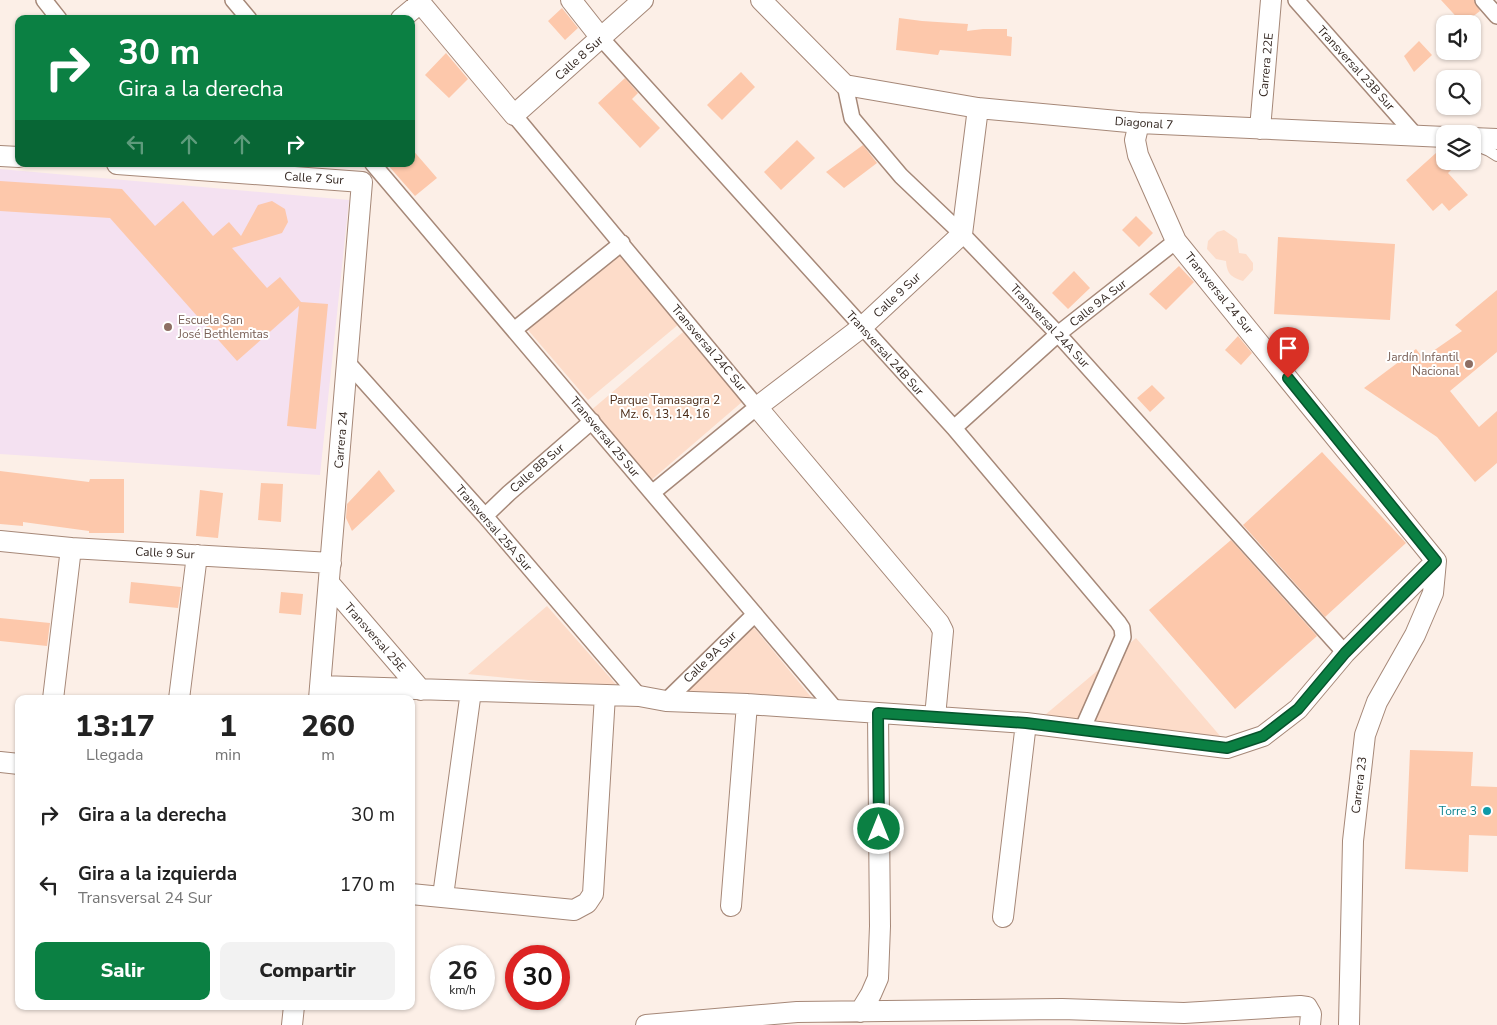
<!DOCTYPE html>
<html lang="es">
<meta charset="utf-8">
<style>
:root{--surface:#fff;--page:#f2f2f2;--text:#222;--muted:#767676;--accent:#0b8043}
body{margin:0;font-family:"Nunito Sans",sans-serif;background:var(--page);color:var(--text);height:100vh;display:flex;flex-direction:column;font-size:19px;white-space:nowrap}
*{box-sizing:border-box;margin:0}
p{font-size:16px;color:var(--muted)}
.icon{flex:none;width:28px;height:28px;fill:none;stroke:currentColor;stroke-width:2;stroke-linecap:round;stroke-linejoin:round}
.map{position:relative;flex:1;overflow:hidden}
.panel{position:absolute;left:15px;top:695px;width:400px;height:315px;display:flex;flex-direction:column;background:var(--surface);border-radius:10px;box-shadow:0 1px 4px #0004}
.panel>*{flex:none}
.top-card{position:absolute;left:15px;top:15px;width:400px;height:152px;border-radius:10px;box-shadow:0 1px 4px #0004;background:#0b8043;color:#fff;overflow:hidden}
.fabs{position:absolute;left:1436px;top:15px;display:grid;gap:10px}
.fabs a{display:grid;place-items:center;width:45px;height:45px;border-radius:10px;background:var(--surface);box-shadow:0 1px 4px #0004;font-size:25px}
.speed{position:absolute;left:430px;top:945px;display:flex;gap:10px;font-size:25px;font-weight:700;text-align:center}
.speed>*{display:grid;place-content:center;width:65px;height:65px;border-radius:50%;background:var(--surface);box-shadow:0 1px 4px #0004;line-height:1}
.speed small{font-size:12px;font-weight:400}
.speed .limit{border:8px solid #d22;background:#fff;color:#111}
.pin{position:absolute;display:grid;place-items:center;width:42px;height:42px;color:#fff;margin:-51px -21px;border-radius:50% 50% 50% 0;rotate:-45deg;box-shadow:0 0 5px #0007}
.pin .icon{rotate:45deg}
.me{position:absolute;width:55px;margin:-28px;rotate:0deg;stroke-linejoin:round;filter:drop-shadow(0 0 4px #0008)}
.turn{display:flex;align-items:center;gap:18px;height:105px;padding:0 20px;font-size:22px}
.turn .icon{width:65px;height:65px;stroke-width:2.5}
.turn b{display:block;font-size:35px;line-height:42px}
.lanes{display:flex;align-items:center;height:48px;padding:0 20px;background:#0003;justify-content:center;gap:25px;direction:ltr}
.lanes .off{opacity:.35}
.eta{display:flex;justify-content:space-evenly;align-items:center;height:85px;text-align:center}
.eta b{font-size:30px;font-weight:800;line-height:35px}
.primary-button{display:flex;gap:10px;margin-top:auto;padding:10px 20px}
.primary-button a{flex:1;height:58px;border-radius:10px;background:var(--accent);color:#fff;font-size:20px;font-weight:800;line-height:58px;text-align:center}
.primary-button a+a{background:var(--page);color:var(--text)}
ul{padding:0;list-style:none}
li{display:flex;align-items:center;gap:15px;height:70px;padding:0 20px}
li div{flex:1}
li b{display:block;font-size:19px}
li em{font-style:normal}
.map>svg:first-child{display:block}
.education{fill:#f4e1f1}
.green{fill:#fddcc9}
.building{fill:#fdc8ab}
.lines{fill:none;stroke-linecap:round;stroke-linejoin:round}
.service-casing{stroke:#a68878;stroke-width:12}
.pedestrian-casing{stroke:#a68878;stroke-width:18}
.minor-casing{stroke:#a68878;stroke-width:22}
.service{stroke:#fff;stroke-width:10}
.pedestrian{stroke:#fff;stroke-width:15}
.minor{stroke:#fff;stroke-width:20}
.route-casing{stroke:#07532c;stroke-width:12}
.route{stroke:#0b8043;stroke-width:9}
.education-dot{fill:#8d6e63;stroke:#fff;stroke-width:2}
.culture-dot{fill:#0f9aa8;stroke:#fff;stroke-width:2}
.labels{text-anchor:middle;stroke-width:4;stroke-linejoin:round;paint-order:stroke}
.street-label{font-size:12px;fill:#342822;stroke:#fff}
.education-label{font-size:12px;fill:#785e54;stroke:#fff;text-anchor:start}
.park-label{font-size:12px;fill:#4a2914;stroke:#fff}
.culture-label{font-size:12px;fill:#0d838f;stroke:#fff;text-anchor:end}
</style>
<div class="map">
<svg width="1497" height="1025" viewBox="0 0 1497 1025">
<rect width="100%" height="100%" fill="#fcefe7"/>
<path class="education" d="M 0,169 L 349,200 L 320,475 L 0,454 Z"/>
<path class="green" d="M 1224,230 L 1237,239 L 1239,253 L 1246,254 L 1253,263 L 1253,270 L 1243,281 C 1231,277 1227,274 1226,261 L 1216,259 L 1207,249 L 1208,241 L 1217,232 Z
M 620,254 L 679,324 L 588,400 L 528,330 Z
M 683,332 L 742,402 L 649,482 L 589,412 Z
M 547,606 L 620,689 L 468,674 Z
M 752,625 L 816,703 L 676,696 Z
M 1136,638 L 1221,737 L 1039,720 Z"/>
<path class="building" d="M 1441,0 L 1474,0 L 1480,11 L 1463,24 Z
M 562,8 L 578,28 L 565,40 L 548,21 Z
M 899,18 L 922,21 L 968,24 L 967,31 L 983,29 L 1007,29 L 1007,36 L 1012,37 L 1011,56 L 940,50 L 938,55 L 896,50 Z
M 1419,41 L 1432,55 L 1414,72 L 1404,56 Z
M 446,53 L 468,79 L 449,98 L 425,75 Z
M 741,72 L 755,87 L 722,120 L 707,105 Z
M 625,78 L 638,93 L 632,99 L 660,128 L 640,148 L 598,103 Z
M 797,140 L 815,158 L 781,190 L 764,172 Z
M 863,145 L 877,163 L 844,188 L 826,172 Z
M 411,148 L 437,178 L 415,196 L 387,164 L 411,164 Z
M 1436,153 L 1451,170 L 1448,173 L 1468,195 L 1449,211 L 1442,203 L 1433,211 L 1406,180 Z
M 0,181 L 122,189 L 155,226 L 183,201 L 213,236 L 229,222 L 241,236 L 258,205 L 272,201 L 285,209 L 288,222 L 282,233 L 232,248 L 267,288 L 280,277 L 301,302 L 328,304 L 316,429 L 287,426 L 299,306 L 237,361 L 110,218 L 0,211 Z
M 1136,216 L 1153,233 L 1139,247 L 1122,230 Z
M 1278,237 L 1395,244 L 1390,320 L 1274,314 Z
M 1179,266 L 1194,282 L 1166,310 L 1149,294 Z
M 1074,271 L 1090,288 L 1068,309 L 1052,293 Z
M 1497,290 L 1497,352 L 1450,391 L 1479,427 L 1497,411 L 1497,463 L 1475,482 L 1437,437 L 1364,388 L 1416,349 L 1423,358 L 1462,331 L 1455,325 Z
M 1238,336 L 1252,353 L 1241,365 L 1225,350 Z
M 1152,385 L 1165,398 L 1150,412 L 1137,398 Z
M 1322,452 L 1406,543 L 1325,617 L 1243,525 Z
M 379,470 L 395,491 L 352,531 L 346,518 L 347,504 Z
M 0,471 L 89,482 L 90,479 L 124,479 L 124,533 L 89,533 L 89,531 L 23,522 L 23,526 L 0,524 Z
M 261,483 L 283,484 L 281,522 L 258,520 Z
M 200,490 L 223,493 L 218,538 L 196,536 Z
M 1231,540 L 1317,636 L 1235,709 L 1149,610 Z
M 131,582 L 181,587 L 178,608 L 129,603 Z
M 281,592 L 303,594 L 301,615 L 279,613 Z
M 0,618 L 50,623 L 47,646 L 0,641 Z
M 1410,750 L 1473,752 L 1471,786 L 1497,787 L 1497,836 L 1469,835 L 1468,872 L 1405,869 Z"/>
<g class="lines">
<g class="service-casing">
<path id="service" d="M 1472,144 L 1489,151 L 1497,156"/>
</g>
<g class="pedestrian-casing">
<path id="pedestrian" d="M 44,0 L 59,19
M 233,0 L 249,19
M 1296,0 L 1416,136
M 1483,0 L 1497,16
M 601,38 L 954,428 L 1118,622 L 1122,628 L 1123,637 L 1082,730
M 845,85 L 852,118 L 901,176 L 962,234 L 1058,334 L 1345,653
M 514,115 L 757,407 L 652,493
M 373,164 L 837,711
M 514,330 L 622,243
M 347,362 L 485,516 L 639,696
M 954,428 L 1058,334 L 1176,241
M 485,516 L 509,493 L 592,421
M 666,701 L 755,614"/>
</g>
<g class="minor-casing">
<path id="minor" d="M 418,0 L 514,115 L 643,0
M 571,0 L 601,38
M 761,0 L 845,85 L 978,108 L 1139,123 L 1445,137
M 401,19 L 420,3
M 1139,123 L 1135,140 L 1138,155 L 1176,241 L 1436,561
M 1260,129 L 1271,0
M 1472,138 L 1497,139
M 0,156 L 19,157
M 117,164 L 362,182 L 319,699
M 0,541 L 71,548 L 331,563
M 329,583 L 421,690
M 320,686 L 639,696 L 666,701 L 747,704 L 1026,723 L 1227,748 L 1263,736 L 1298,709 L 1345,653 L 1436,561
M 53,699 L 71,548
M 179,699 L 197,555
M 935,717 L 943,631 L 939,623 L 757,407 L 862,327 L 962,234 L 978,108
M 0,762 L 19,764
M 411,894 L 574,910 L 587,903 L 593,894 L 605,695
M 443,896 L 471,691
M 731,906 L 747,704
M 1003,917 L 1026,723
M 860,1012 L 871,994 L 878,978 L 880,926 L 878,713
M 292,1025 L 294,1006
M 646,1025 L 797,1012 L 1062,1009 L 1184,1013 L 1300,1006 L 1307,1007 L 1311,1014 L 1310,1025
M 1349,1025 L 1353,841 L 1365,735 L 1377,702 L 1415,635 L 1433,593 L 1436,561"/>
</g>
<use href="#service" class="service"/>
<use href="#pedestrian" class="pedestrian"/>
<use href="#minor" class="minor"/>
</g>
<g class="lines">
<g class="route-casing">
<path id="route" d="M 879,829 L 878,713 L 1026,723 L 1227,748 L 1263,736 L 1298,709 L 1345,653 L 1436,561 L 1288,378"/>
</g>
<use href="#route" class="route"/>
</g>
<g class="education-dot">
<circle cx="168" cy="327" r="5"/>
<circle cx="1469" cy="364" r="5"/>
</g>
<circle class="culture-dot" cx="1487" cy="811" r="5"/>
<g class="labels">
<g class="street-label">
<text transform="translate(579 58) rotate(-42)" y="4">Calle 8 Sur</text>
<text transform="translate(1266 65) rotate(-85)" y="4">Carrera 22E</text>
<text transform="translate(1356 68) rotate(48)" y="4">Transversal 23B Sur</text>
<text transform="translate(1144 123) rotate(4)" y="4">Diagonal 7</text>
<text transform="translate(314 178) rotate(4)" y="4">Calle 7 Sur</text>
<text transform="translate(1219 293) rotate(51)" y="4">Transversal 24 Sur</text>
<text transform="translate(897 295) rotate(-43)" y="4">Calle 9 Sur</text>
<text transform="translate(1098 303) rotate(-38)" y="4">Calle 9A Sur</text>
<text transform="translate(1050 326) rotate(47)" y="4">Transversal 24A Sur</text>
<text transform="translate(709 348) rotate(50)" y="4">Transversal 24C Sur</text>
<text transform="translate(885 353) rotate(48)" y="4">Transversal 24B Sur</text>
<text transform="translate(605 437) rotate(50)" y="4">Transversal 25 Sur</text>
<text transform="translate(341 440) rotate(-85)" y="4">Carrera 24</text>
<text transform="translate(537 468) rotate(-41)" y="4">Calle 8B Sur</text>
<text transform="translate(494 528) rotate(49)" y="4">Transversal 25A Sur</text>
<text transform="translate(165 553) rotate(3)" y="4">Calle 9 Sur</text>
<text transform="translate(375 637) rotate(49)" y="4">Transversal 25E</text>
<text transform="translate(710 657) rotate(-44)" y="4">Calle 9A Sur</text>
<text transform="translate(1359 785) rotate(-83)" y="4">Carrera 23</text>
</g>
<g class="education-label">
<text x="178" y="324">Escuela San<tspan x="178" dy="14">José Bethlemitas</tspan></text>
<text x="1459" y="361" text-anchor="end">Jardín Infantil<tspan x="1459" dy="14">Nacional</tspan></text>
</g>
<g class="park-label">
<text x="665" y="404">Parque Tamasagra 2<tspan x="665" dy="14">Mz. 6, 13, 14, 16</tspan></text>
</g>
<g class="culture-label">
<text x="1477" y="815">Torre 3</text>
</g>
</g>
</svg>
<div class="fabs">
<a><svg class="icon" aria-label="sound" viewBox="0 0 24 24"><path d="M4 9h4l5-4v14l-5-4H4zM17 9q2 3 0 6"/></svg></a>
<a><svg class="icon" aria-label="search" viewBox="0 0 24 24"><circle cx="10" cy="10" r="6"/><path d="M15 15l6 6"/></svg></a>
<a><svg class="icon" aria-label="layers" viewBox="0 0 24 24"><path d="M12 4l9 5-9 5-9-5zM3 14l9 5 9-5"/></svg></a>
</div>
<div class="speed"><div>26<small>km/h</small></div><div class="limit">30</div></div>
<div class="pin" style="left:1288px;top:378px;background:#d93025"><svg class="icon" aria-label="arrive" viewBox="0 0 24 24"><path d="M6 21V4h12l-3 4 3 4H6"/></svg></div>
<svg class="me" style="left:879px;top:829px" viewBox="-20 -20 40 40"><circle r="17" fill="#0b8043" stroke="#fff" stroke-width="3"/><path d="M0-11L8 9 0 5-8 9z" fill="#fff"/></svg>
<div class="top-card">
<div class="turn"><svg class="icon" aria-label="right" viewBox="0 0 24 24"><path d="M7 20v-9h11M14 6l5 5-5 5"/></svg><div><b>30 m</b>Gira a la derecha</div></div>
<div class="lanes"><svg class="icon off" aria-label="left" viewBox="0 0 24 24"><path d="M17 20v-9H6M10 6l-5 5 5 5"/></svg><svg class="icon off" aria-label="ahead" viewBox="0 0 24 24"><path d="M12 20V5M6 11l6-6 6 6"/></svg><svg class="icon off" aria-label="ahead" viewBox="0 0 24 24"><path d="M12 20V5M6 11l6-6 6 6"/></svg><svg class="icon" aria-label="right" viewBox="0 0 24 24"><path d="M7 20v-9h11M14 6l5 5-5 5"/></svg></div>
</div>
<section class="panel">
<div class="eta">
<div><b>13:17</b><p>Llegada</p></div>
<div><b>1</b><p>min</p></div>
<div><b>260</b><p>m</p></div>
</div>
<ul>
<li><svg class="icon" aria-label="right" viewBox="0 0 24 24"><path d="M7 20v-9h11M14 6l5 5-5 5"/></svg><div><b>Gira a la derecha</b></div><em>30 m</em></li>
<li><svg class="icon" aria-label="left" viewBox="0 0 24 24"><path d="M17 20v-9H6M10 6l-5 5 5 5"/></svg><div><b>Gira a la izquierda</b><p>Transversal 24 Sur</p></div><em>170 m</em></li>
</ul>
<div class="primary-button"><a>Salir</a><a>Compartir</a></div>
</section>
</div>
